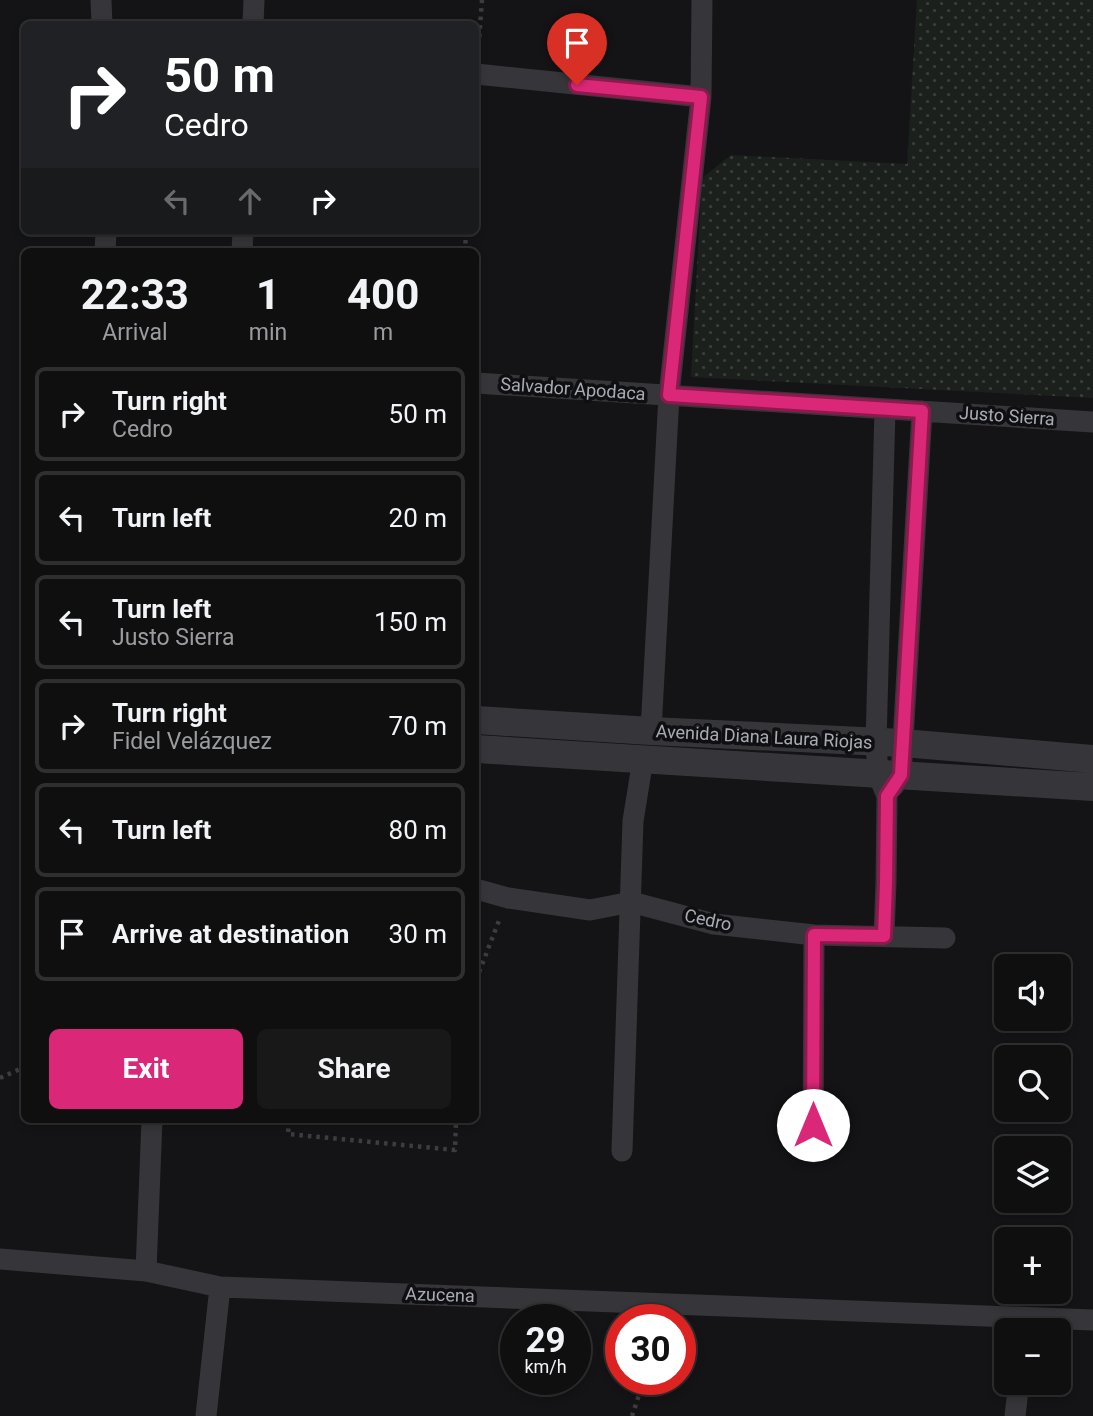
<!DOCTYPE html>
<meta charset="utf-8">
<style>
:root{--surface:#0f0f10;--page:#181819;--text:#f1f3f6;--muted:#9b9c9f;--line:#2f2f30;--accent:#db2777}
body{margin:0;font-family:Roboto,sans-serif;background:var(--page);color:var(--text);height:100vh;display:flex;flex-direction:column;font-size:26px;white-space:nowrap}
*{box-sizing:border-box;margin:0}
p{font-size:23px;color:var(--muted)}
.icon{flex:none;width:38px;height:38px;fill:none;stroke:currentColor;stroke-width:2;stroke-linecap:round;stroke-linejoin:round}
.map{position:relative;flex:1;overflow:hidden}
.sheet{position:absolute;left:21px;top:248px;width:458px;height:875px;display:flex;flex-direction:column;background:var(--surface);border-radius:10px;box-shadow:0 4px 10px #0003,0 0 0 2px var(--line)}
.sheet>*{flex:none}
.hud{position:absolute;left:21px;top:21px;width:458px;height:214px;border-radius:10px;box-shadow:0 4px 10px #0003,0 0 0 2px var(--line);background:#202124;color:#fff;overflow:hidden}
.fabs{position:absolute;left:994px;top:954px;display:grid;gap:14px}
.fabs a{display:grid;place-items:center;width:77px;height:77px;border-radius:10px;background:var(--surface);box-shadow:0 4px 10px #0003,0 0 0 2px var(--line);font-size:35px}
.speed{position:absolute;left:500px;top:1304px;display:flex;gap:14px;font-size:35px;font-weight:700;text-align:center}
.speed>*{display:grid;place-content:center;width:91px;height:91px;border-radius:50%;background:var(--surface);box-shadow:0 4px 10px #0003,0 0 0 2px var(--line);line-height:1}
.speed small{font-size:18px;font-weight:400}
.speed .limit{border:10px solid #d22;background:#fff;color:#111}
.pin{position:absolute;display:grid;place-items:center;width:60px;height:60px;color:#fff;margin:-72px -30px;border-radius:50% 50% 50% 0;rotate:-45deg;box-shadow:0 0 7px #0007}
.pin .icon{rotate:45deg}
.me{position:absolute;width:77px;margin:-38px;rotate:0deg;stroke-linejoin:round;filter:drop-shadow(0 0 5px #0008)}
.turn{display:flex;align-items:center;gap:24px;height:147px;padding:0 28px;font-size:32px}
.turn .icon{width:91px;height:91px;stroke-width:2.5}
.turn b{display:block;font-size:49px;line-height:60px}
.lanes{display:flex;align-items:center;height:66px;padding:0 28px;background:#0003;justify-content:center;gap:35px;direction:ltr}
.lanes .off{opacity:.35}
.eta{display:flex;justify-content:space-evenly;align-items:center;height:119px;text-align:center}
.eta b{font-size:42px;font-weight:700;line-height:49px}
.action{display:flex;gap:14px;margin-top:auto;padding:14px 28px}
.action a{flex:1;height:80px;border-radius:10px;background:var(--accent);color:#fff;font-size:28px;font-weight:700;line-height:80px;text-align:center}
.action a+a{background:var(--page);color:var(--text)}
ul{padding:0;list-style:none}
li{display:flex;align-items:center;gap:21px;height:94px;margin:0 14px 10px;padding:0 14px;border:4px solid var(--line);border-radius:10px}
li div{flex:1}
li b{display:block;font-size:26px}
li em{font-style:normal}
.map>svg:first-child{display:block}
.park{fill:url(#park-dots)}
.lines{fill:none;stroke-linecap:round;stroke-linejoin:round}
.path{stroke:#3c3d41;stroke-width:4.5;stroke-dasharray:3.5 5;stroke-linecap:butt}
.minor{stroke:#36363a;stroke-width:21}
.tertiary{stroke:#36363a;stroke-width:28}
.route-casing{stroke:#8e194d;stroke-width:18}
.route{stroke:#db2777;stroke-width:12}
.labels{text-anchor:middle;stroke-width:7;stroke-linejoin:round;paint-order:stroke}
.street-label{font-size:18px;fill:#a8abb4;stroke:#0f0f11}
</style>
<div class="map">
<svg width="1093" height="1416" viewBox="0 0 1093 1416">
<defs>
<pattern id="park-dots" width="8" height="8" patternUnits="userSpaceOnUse" patternTransform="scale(1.75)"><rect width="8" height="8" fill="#1b201c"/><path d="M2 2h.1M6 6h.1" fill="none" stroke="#393e3b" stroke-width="1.8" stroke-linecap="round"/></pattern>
</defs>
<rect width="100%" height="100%" fill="#141416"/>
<path class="park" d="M 917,0 L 1093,0 L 1093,398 L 691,377 L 702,178 L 731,155 L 907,164 Z"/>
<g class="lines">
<path class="path" d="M 478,54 L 482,0
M 465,252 L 466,231
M 476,980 L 500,918
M 0,1078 L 20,1069 L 24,1063
M 289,1120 L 288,1134 L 455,1150 L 456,1120
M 632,1416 L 640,1392 L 641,1379"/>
<path class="minor" d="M 101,0 L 102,24
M 253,24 L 254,0
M 476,74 L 701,97
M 105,252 L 106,231
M 242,252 L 243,231
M 476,383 L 1093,422
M 651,731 L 669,395 L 701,97 L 702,0
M 893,787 L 901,775 L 922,411
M 476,889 L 508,898 L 590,910 L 631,902 L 714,924 L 814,935 L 945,938
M 884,936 L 886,883 L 887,796 L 878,774 L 876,743 L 885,409
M 622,1151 L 633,821 L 643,759
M 813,1152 L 814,935
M 0,1259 L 146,1271 L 220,1287 L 1093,1320
M 146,1271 L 152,1120
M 206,1416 L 220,1287
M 1015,1416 L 1019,1382"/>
<path class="tertiary" d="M 476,720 L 651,731 L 903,743 L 1093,759
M 476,749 L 1093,787"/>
</g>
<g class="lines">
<g class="route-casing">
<path id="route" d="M 577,85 L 701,97 L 669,395 L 922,411 L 901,775 L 887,796 L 886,883 L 884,936 L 814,935 L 813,1125"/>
</g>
<use href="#route" class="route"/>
</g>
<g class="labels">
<g class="street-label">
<text transform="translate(573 389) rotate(4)" y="6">Salvador Apodaca</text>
<text transform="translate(1007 416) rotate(4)" y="6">Justo Sierra</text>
<text transform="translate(764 737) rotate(3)" y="6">Avenida Diana Laura Riojas</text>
<text transform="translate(708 920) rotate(12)" y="6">Cedro</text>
<text transform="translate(440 1295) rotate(2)" y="6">Azucena</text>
</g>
</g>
</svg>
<div class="fabs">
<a><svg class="icon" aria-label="sound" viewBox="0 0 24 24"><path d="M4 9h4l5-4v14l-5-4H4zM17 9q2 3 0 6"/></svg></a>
<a><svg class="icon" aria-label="search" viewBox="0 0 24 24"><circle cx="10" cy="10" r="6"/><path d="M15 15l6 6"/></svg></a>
<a><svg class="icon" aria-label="layers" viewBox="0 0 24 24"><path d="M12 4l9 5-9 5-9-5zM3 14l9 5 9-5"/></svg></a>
<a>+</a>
<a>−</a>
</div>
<div class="speed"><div>29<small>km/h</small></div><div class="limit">30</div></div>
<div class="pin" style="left:577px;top:85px;background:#d93025"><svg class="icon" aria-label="arrive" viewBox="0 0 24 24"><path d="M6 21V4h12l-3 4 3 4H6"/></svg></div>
<svg class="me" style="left:813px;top:1125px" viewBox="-20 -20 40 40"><circle r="19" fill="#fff"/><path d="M0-13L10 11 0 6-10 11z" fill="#db2777"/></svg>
<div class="hud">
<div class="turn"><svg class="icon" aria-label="right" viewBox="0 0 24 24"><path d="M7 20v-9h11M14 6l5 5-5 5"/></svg><div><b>50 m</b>Cedro</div></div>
<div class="lanes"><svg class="icon off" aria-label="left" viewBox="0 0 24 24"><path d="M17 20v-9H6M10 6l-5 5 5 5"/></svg><svg class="icon off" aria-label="ahead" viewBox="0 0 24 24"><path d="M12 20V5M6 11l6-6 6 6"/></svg><svg class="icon" aria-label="right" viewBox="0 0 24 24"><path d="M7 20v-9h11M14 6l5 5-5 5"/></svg></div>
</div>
<section class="sheet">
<div class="eta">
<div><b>22:33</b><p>Arrival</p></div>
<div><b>1</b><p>min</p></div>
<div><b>400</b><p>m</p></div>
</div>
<ul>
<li><svg class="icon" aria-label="right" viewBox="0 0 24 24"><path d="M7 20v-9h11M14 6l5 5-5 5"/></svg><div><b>Turn right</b><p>Cedro</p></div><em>50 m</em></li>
<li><svg class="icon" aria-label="left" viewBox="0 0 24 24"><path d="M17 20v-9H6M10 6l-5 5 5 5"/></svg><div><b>Turn left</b></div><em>20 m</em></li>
<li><svg class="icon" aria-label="left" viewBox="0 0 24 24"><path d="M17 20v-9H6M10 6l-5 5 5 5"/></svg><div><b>Turn left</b><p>Justo Sierra</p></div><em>150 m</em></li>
<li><svg class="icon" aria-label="right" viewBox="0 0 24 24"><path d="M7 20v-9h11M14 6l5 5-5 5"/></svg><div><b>Turn right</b><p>Fidel Velázquez</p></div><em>70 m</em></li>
<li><svg class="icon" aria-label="left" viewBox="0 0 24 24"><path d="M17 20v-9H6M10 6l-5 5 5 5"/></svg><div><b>Turn left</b></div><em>80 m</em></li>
<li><svg class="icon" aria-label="arrive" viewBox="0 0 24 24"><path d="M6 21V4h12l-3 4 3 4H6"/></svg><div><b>Arrive at destination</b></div><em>30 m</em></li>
</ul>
<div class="action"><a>Exit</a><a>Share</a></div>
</section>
</div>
